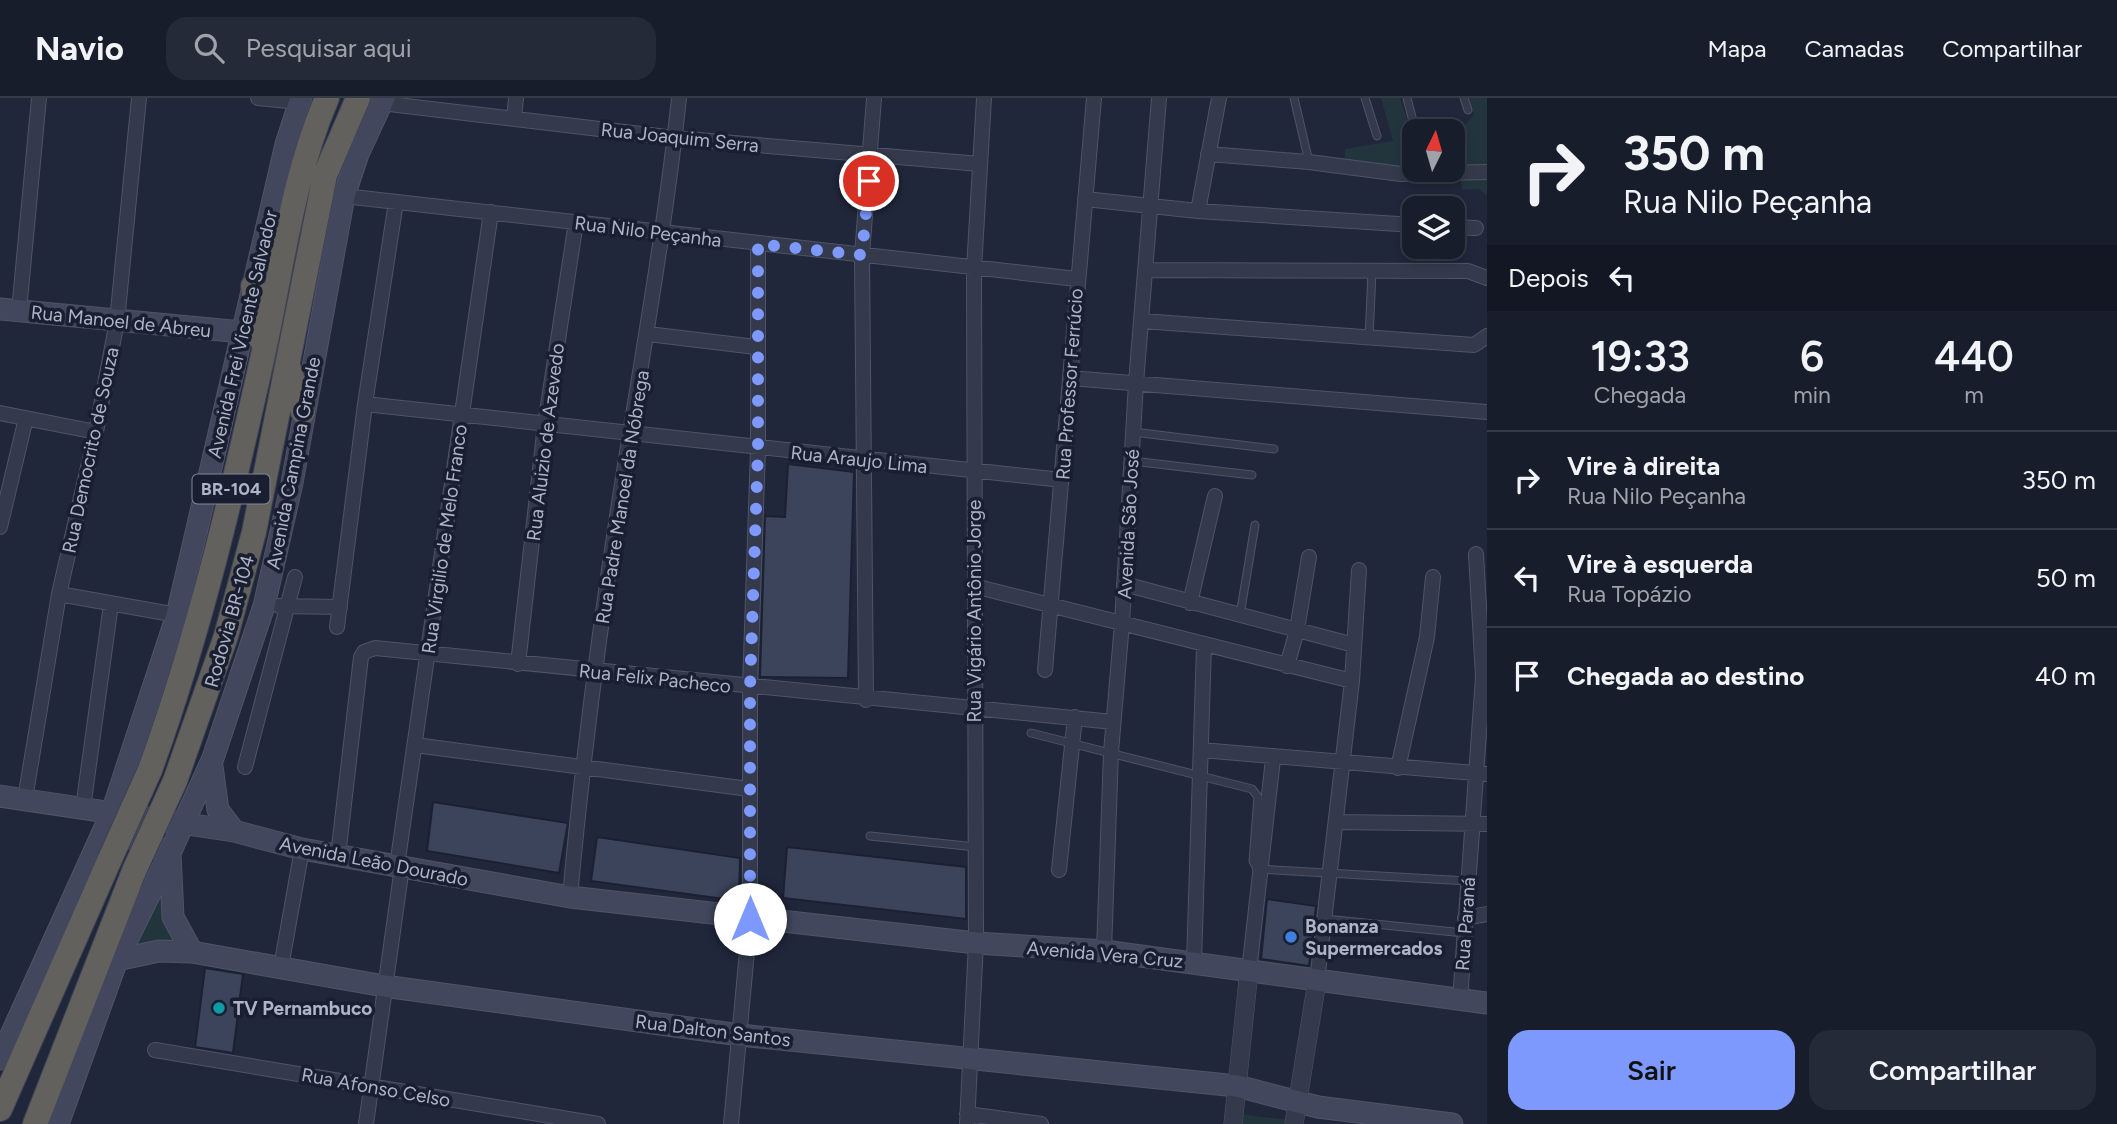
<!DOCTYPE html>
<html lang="pt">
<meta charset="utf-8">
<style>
:root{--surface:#181d2c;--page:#252a38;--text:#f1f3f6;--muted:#9fa2a9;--line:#363b48;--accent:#7d99fe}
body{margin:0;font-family:Figtree,sans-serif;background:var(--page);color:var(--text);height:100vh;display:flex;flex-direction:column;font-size:26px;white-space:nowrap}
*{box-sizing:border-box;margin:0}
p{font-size:23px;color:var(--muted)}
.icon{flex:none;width:38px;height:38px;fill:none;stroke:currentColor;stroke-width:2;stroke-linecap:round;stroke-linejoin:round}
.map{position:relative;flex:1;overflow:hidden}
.details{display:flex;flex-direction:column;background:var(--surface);width:630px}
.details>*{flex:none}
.hud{background:#181d2c;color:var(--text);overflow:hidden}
.needle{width:46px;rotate:5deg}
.controls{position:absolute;left:1402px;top:21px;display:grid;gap:14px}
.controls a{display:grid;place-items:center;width:63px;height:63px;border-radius:14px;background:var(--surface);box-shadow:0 4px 10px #0003,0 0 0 2px var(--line);font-size:35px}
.pin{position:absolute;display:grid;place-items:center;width:60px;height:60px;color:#fff;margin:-30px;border:4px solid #fff;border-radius:50%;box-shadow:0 2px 7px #0007}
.me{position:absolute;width:77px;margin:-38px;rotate:0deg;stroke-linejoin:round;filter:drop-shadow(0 0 5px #0008)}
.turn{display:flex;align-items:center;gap:24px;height:147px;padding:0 21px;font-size:32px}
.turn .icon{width:91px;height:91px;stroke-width:2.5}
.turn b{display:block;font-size:49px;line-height:60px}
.then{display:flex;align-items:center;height:66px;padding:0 21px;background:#0003;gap:14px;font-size:26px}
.eta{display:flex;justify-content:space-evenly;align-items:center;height:119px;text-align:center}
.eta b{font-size:42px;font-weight:600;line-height:49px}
.action{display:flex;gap:14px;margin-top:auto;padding:14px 21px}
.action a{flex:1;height:80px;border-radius:21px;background:var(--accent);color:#111;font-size:28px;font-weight:600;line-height:80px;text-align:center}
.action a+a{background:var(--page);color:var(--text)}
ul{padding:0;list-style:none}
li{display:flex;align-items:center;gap:21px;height:98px;padding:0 21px;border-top:2px solid var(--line)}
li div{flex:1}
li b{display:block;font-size:26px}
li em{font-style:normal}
header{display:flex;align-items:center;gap:42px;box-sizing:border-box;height:98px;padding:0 35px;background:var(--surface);border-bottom:2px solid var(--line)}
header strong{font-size:33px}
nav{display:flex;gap:38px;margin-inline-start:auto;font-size:24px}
.search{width:490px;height:63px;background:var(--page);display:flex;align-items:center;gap:18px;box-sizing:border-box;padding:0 24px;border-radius:21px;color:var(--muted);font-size:26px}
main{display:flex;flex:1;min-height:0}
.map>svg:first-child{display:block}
.green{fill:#22343c}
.building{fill:#3c445b;stroke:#1b2132;stroke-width:2}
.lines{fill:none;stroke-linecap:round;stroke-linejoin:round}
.service-casing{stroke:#4f5466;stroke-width:9}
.minor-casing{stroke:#4f5466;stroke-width:16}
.tertiary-casing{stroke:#4f5466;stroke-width:19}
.secondary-casing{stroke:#4f5466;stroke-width:23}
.trunk-casing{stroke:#3c4153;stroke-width:26}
.service{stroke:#343a4b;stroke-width:7}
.minor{stroke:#343a4b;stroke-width:14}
.tertiary{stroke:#343a4b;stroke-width:18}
.secondary{stroke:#42475e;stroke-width:21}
.trunk{stroke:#62615e;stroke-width:24}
.trunk-bridge-casing{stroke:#3c4153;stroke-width:26;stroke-linecap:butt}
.trunk-bridge{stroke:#62615e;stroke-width:24}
.route{stroke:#7d99fe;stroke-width:12;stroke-dasharray:0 21.6}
.shop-dot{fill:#3f7fe0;stroke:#191f30;stroke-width:2.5}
.culture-dot{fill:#0f9aa8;stroke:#191f30;stroke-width:2.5}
.labels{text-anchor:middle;stroke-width:7;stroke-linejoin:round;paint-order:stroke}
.shield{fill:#191f30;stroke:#82879a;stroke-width:2}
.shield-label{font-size:18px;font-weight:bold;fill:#afb4c7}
.street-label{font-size:19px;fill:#afb4c7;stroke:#191f30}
.poi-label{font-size:19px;font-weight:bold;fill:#afb4c7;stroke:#191f30;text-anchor:start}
</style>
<header>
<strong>Navio</strong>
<div class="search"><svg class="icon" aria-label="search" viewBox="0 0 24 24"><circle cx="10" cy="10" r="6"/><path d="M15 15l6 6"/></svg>Pesquisar aqui</div>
<nav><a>Mapa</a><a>Camadas</a><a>Compartilhar</a></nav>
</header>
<main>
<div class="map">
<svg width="1487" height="1026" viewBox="0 0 1487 1026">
<rect width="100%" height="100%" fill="#20273b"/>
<path class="green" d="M 1381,0 L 1400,0 L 1414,44 L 1414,62 L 1404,62 L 1397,70 L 1345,64 L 1345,51 L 1393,43 Z
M 1469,0 L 1487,0 L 1487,98 L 1479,91 L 1462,92 L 1458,62 L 1453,62 L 1453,40 L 1474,17 Z
M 166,768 L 188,851 L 129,848 Z
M 1239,1016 L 1290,1022 L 1290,1026 L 1238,1026 Z"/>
<path class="building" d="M 788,366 L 854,374 L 848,580 L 760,579 L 765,418 L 785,419 Z
M 433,704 L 568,725 L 559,775 L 427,753 Z
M 597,739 L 740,760 L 739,803 L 591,783 Z
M 787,749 L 966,769 L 966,821 L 783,800 Z
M 1267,801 L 1316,808 L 1309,868 L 1261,861 Z
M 205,870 L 243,876 L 233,955 L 195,949 Z"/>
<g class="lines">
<g class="service-casing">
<path id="service" d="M 1294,0 L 1309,64
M 1365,0 L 1377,38
M 1407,0 L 1414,27
M 1464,0 L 1468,12
M 1369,240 L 1372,174
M 1133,334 L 1274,351
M 1132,363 L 1252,377
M 1240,517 L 1255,427
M 1031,635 L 1252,691 L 1258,699 L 1253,763 L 1257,771 L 1468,783
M 870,738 L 976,749
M 1325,821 L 1464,835"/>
</g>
<g class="minor-casing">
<path id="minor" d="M 258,0 L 299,4
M 381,5 L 675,40 L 980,66
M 514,20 L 516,0
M 1208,56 L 1309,64 L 1401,76 L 1487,74
M 344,98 L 1077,181
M 1085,101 L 1198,113 L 1414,127
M 1198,113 L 1219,0
M 1452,129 L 1476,130
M 1147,172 L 1468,173 L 1487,180
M 19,213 L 39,0
M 1142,223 L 1474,247 L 1487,238
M 648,236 L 756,249
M 1070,280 L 1487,314
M 365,306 L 1062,382
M 0,315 L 96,334
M 0,429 L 26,320
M 1124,486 L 1354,547
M 974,488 L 1352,583
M 59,496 L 177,517
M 1190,505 L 1215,398
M 279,508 L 340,509
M 337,529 L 365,306 L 396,104
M 518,566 L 545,327 L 576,124
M 1287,568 L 1297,532 L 1309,459
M 1045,572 L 1094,0
M 866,602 L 862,157 L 874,0
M 415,647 L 749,691
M 1201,652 L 1487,676
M 245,669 L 295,479
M 1398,670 L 1427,539 L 1433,479
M 25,701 L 59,496 L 96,334 L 117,223 L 139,0
M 83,710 L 111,506
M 1337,724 L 1487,726
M 338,758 L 361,559 L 364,554 L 375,550 L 1113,624
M 397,768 L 491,114
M 1059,772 L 1075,619
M 570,799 C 584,644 605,489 630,336 C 648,224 667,113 679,0
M 1465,820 L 1487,816
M 1104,853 L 1111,654 L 1122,525 L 1136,285 L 1159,0
M 1194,864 L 1204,548
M 281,869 L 302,751
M 1249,873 L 1273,661
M 1317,883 L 1352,583 L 1359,472
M 1460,902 L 1483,579 L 1476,456
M 155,952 L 598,1026
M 967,1016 L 1041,1026
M 366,1026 L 402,769
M 731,1026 L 750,821 L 750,589 L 758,351 L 758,146
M 967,1026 L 976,845 L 974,171 L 984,0"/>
</g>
<g class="tertiary-casing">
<path id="tertiary" d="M 1233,1026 L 1249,873
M 1294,1026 L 1317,883"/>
</g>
<g class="secondary-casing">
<path id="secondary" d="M 0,211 L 242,234
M 212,668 L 218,712 L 234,733
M 0,698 L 234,733 L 302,751 L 570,799 L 976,845 L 1104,853 L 1487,905
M 107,731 L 170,755 L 173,819 L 192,854
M 117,862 L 159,853 L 192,854 L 384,888 L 740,937 L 1237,988 L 1318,1009 L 1452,1026
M 0,961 L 112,714 L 177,517 L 286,46 L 301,0
M 58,1026 L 117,862 L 170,755 L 213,660 L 264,508 L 292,385 L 344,98 L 358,56 L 384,0"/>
</g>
<g class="trunk-casing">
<path id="trunk" d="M 253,188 L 260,240
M 289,271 L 303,314
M 150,672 C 199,537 232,397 263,257 C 282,171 292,81 327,0
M 175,683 L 226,538 L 254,434 L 325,77 L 358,0
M 0,1011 L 110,761
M 35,1026 L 134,773"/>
</g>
<use href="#service" class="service"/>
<use href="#minor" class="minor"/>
<use href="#tertiary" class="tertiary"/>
<use href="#secondary" class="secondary"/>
<use href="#trunk" class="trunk"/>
<g class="trunk-bridge-casing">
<path id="trunk-bridge" d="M 110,761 L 150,672
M 134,773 L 175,683"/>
</g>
<use href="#trunk-bridge" class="trunk-bridge"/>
</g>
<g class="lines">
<path class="route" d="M 750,821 L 750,589 L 758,351 L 758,146 L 862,157 L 869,83"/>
</g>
<circle class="shop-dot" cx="1291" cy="839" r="7"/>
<circle class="culture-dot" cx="219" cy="910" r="7"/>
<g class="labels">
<rect class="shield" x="192.5" y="376.5" width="77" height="29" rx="5"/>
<g class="shield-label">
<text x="231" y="397">BR-104</text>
</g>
<g class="street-label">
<text transform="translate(680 39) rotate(6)" y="7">Rua Joaquim Serra</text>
<text transform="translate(648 133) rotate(7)" y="7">Rua Nilo Peçanha</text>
<text transform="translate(121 223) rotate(6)" y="7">Rua Manoel de Abreu</text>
<text transform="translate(242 236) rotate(-77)" y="7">Avenida Frei Vicente Salvador</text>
<text transform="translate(1069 286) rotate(-86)" y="7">Rua Professor Ferrúcio</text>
<text transform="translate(545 344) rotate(-83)" y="7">Rua Aluizio de Azevedo</text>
<text transform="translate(90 352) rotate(-78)" y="7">Rua Democrito de Souza</text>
<text transform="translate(859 361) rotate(6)" y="7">Rua Araujo Lima</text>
<text transform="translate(293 365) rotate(-79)" y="7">Avenida Campina Grande</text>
<text transform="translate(622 399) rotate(-81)" y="7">Rua Padre Manoel da Nóbrega</text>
<text transform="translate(1128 426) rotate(-87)" y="7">Avenida São José</text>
<text transform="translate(444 441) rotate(-82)" y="7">Rua Virgilio de Melo Franco</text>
<text transform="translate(974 513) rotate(-90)" y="7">Rua Vigário Antônio Jorge</text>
<text transform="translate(229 523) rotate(-74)" y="7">Rodovia BR-104</text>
<text transform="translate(655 580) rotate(6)" y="7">Rua Felix Pacheco</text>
<text transform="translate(374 763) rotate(11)" y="7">Avenida Leão Dourado</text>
<text transform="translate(1465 826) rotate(-86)" y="7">Rua Paraná</text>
<text transform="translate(1105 856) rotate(5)" y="7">Avenida Vera Cruz</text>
<text transform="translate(713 932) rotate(7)" y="7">Rua Dalton Santos</text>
<text transform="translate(376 989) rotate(10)" y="7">Rua Afonso Celso</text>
</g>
<g class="poi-label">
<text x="1305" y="835">Bonanza<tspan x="1305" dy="22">Supermercados</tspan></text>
<text x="233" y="917">TV Pernambuco</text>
</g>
</g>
</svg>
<div class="controls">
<a><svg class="needle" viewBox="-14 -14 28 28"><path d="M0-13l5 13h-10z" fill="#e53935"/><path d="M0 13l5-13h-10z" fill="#9fa2a9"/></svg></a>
<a><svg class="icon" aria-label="layers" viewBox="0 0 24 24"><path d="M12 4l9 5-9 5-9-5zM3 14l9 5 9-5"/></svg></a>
</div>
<div class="pin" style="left:869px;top:83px;background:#d93025"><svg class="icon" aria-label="arrive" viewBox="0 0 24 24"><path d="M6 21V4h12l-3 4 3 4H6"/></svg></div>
<svg class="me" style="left:750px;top:821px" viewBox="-20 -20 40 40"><circle r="19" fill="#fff"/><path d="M0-13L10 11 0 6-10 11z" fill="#7d99fe"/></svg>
</div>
<section class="details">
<div class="hud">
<div class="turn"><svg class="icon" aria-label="right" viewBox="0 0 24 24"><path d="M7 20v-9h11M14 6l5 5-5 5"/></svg><div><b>350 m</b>Rua Nilo Peçanha</div></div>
<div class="then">Depois<svg class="icon" aria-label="left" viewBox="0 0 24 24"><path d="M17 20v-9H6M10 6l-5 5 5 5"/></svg></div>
</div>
<div class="eta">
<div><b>19:33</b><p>Chegada</p></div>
<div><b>6</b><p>min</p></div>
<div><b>440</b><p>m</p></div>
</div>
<ul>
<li><svg class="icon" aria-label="right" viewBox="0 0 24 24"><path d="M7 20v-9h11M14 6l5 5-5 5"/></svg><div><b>Vire à direita</b><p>Rua Nilo Peçanha</p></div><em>350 m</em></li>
<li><svg class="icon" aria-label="left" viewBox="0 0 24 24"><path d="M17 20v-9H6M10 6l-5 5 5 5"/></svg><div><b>Vire à esquerda</b><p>Rua Topázio</p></div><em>50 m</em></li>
<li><svg class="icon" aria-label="arrive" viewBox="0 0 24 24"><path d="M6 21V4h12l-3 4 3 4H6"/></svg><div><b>Chegada ao destino</b></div><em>40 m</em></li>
</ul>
<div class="action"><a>Sair</a><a>Compartilhar</a></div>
</section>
</main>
